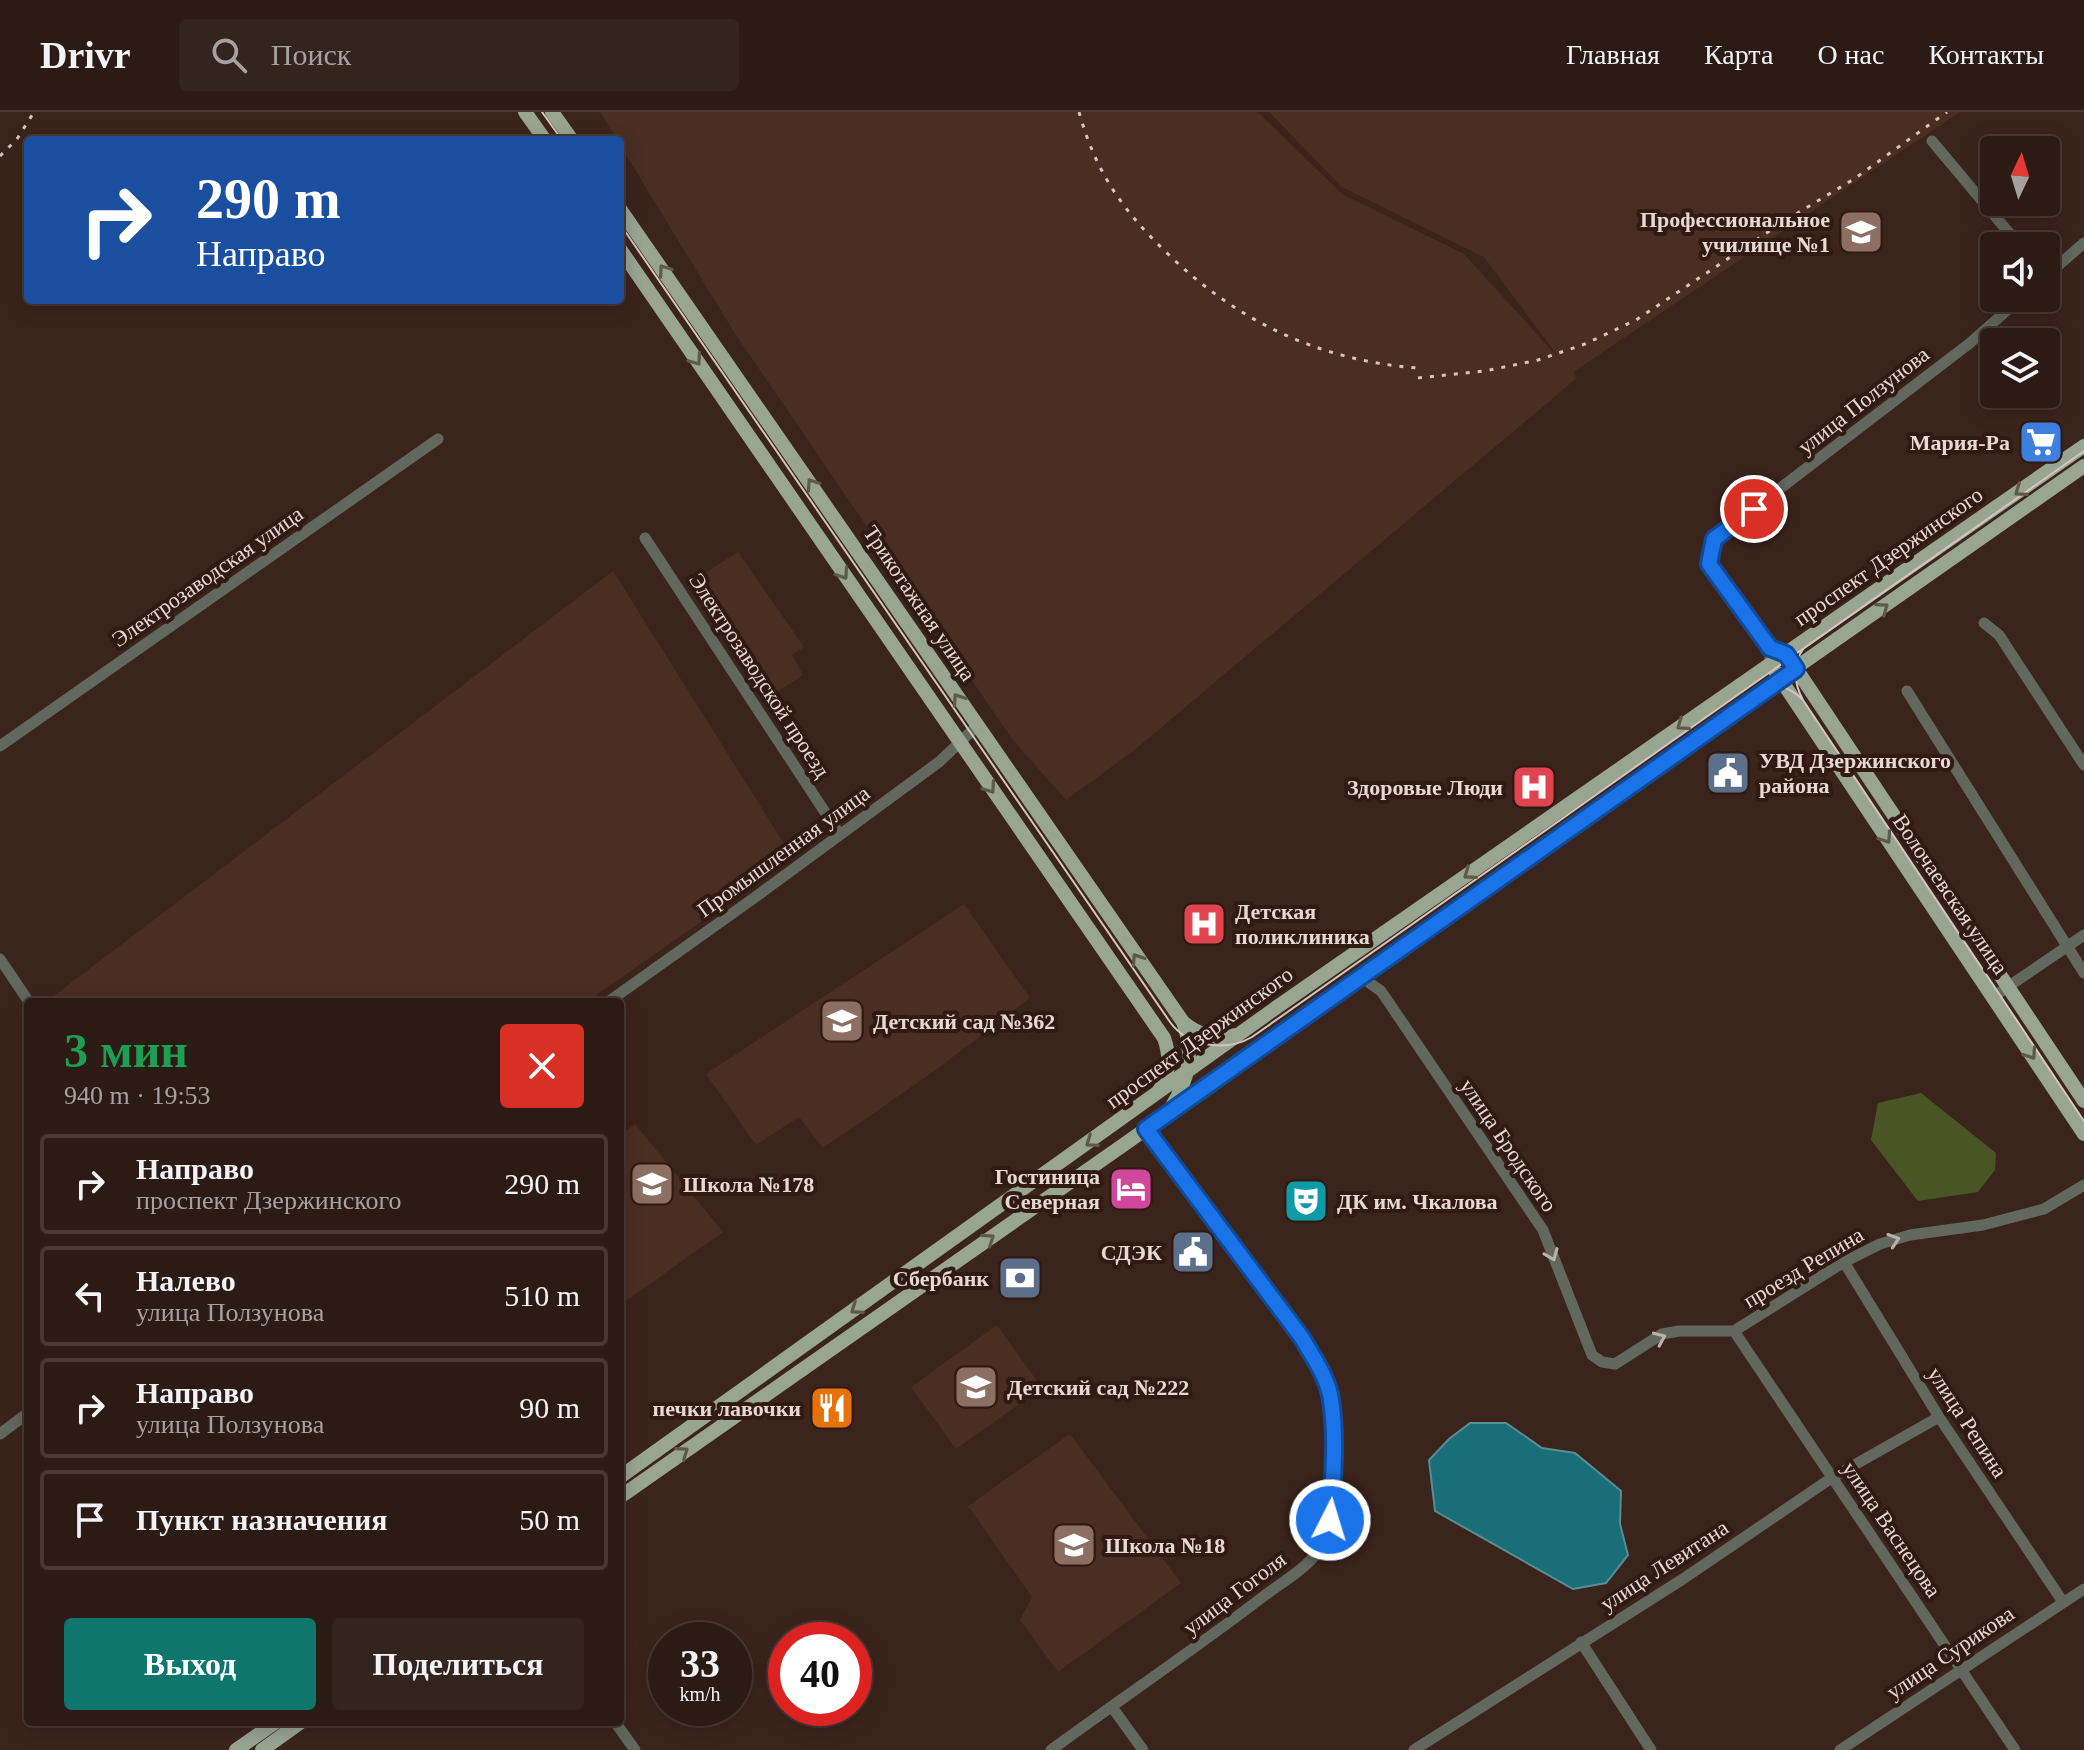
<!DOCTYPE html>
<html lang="ru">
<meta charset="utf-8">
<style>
:root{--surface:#2c1b15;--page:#34241e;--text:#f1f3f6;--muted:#a6a1a0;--line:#483934;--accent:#0f766e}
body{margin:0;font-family:"Times New Roman",serif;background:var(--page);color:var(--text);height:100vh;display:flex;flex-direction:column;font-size:30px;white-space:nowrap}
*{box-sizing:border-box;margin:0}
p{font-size:26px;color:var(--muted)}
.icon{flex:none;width:44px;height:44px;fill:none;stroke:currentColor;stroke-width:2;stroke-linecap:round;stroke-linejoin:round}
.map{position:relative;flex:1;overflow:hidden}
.drawer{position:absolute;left:24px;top:886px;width:600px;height:728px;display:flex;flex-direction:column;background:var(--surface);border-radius:8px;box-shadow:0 4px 20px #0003,0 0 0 2px var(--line)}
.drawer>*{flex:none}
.banner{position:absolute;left:24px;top:24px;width:600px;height:168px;border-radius:8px;box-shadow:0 4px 20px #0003,0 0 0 2px var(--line);background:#1a4fa0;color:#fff;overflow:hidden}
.needle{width:52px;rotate:4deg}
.fabs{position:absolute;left:1980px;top:24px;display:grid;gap:16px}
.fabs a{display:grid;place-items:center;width:80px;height:80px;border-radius:8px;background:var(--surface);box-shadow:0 4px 20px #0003,0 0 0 2px var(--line);font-size:40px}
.speed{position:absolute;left:648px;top:1510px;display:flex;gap:16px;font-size:40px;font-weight:700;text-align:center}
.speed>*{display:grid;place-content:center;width:104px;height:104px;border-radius:50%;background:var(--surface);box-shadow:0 4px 20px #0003,0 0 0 2px var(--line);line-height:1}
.speed small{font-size:20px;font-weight:400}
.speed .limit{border:12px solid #d22;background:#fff;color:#111}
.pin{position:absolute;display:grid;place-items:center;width:68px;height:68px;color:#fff;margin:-34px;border:4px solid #fff;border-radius:50%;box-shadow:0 2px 8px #0007}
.me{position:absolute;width:88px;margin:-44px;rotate:5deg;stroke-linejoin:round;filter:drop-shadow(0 0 6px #0008)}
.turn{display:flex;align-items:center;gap:28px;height:168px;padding:0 40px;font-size:36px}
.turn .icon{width:104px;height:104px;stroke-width:2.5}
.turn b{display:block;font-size:56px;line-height:68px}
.round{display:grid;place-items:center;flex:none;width:84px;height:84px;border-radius:8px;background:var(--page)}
.overview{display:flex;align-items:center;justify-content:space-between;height:136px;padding:0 40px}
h1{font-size:48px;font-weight:700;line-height:60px;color:#1e9e55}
.primary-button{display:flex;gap:16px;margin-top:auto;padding:16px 40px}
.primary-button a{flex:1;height:92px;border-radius:8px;background:var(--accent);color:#fff;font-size:32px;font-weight:700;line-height:92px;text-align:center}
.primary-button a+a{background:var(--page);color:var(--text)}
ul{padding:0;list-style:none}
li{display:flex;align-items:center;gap:24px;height:100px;margin:0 16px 12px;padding:0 24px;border:4px solid var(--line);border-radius:8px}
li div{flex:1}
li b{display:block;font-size:30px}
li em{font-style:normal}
header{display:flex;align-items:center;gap:48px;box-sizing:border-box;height:112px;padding:0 40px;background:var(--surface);border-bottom:2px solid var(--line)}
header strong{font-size:38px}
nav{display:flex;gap:44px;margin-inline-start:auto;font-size:28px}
.search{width:560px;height:72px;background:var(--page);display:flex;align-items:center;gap:20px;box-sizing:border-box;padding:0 28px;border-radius:8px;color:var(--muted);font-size:30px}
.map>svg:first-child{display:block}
.built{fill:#4b2e23}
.green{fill:#495525}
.water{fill:#1a6e78;stroke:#588e93;stroke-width:2}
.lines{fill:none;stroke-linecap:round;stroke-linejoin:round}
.minor{stroke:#62685e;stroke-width:11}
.major{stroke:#98a591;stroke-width:14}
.tram{stroke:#d5c4bf;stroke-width:2}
.rail{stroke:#d5c4bf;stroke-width:3;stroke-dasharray:4 8;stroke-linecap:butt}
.oneway{stroke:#5f594b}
.oneway2{stroke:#b9b1aa}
.route-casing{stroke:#114b97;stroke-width:20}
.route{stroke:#1a73e8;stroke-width:14}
.labels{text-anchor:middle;stroke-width:8;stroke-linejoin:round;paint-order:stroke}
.poi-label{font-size:22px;font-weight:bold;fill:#e8d8d3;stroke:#301a12;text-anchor:end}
.street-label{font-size:22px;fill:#e8d8d3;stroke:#301a12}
</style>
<header>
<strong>Drivr</strong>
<div class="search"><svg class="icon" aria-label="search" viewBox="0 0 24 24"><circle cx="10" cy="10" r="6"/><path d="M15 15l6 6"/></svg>Поиск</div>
<nav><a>Главная</a><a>Карта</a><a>О нас</a><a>Контакты</a></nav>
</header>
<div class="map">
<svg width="2084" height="1638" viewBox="0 0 2084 1638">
<rect width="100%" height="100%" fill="#3b241c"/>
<path class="built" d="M 600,0 L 1258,0 L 1342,82 L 1464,142 L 1563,251 L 1484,145 L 1342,75 L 1269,0 L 1960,0 L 1573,260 L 1577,266 L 1132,640 L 1066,688 L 1012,627 L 734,220 L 620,33 L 620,28 L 617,28 Z
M 738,440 L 804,535 L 792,543 L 803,563 L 767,586 L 689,471 Z
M 613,459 L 793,746 L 586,890 L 54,890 L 51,886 Z
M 964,792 L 1030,886 L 933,960 L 823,1036 L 799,1005 L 756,1033 L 706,962 Z
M 635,1012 L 723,1120 L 620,1193 L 620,1023 Z
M 997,1213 L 1042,1276 L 956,1337 L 911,1275 Z
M 1070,1322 L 1181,1471 L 1058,1560 L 1020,1508 L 1032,1485 L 968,1394 Z"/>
<path class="green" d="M 1921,981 L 1996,1041 L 1995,1058 L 1978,1080 L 1918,1089 L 1871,1028 L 1878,991 Z"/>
<path class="water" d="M 1470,1311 L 1506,1311 L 1542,1336 L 1575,1341 L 1621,1379 L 1620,1412 L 1628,1443 L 1606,1471 L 1573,1477 L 1435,1399 L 1429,1348 L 1449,1327 Z"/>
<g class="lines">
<path class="minor" d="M 1932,29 L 2020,134
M 2046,164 L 2084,131
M 645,426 L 840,723
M 1984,511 L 1999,523 L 2084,653
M 1770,553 L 1770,536 L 1709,452 L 1714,427 L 1970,231 L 2021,186
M 1907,579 L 2084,861
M 0,634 L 438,327
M 0,847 L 29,890
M 1361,865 L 1381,879 L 1543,1118 L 1592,1243 L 1602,1250 L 1615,1252 L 1662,1222 L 1679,1219 L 1734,1219 L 1844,1150 L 1880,1132 L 1910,1123 L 1983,1113 L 2044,1097 L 2084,1073
M 1993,885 L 2084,823
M 608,890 L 754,786 L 939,650 L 977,614
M 1844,1150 L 1939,1305 L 2063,1490
M 1734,1219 L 2015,1638
M 0,1322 L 28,1301
M 1581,1530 L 1651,1638
M 1112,1595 L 1143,1638
M 615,1610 L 635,1638
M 1051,1638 C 1122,1586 1195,1537 1264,1484 C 1284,1469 1311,1454 1323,1432 C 1336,1409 1336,1313 1331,1286 C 1326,1264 1313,1245 1302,1226 L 1146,1017
M 1414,1638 L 1683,1467 L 1833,1365 L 1939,1305
M 1840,1638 L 2084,1477"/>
<path class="major" d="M 525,0 L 545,28
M 552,0 L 572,28
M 620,97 L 1183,910 C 1195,942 1188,968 1171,996
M 620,137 L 1164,926 C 1171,946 1170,963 1158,980
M 1793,552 L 2084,989
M 1775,559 L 2084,1022
M 1183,910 C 1199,924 1216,927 1237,923
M 620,1365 L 1277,895 L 2084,334
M 620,1385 L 1129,1029 L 1754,585 L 2084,354
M 236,1638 L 276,1610
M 262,1638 L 301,1610"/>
<path class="tram" d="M 542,0 L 562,28
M 620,112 L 1170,910 C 1188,935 1226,940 1252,925 L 2084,339
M 1804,536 C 1792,551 1794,572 1803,588 L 2084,1009
M 1753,577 C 1773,570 1788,573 1803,588"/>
<path class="rail" d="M 1079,0 C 1096,61 1123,99 1168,142 C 1238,210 1319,248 1417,256
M 0,44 L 17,27 L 34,0
M 1418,266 L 1485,259 L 1538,248 L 1585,232 L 1636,208 L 1786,108 L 1854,67 L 1947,0"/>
</g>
<defs><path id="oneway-chevron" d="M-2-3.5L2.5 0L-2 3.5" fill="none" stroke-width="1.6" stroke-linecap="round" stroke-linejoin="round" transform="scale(2)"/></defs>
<g class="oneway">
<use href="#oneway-chevron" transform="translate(664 158) rotate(-125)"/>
<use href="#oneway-chevron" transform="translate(696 248) rotate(55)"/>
<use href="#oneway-chevron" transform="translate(812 372) rotate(-124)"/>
<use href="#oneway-chevron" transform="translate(2020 379) rotate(145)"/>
<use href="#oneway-chevron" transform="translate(843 462) rotate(56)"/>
<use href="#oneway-chevron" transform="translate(1883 496) rotate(-35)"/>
<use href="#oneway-chevron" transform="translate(958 587) rotate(-124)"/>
<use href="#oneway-chevron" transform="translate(1682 613) rotate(145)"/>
<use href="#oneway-chevron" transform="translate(990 676) rotate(55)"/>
<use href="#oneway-chevron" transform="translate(1886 726) rotate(56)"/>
<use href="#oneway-chevron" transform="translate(1469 762) rotate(145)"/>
<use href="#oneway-chevron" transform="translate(1137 847) rotate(-124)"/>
<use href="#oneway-chevron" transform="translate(2031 942) rotate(56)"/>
<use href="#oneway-chevron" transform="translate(1091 1030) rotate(145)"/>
<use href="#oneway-chevron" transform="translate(989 1127) rotate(-34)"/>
<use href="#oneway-chevron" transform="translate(856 1197) rotate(145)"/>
<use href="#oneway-chevron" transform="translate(683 1340) rotate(-35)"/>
</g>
<g class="oneway2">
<use href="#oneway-chevron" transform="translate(1894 1128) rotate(-18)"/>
<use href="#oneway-chevron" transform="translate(1552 1143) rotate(68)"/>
<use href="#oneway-chevron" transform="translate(1660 1226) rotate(-24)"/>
</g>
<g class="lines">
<g class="route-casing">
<path id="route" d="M 1330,1408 C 1333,1369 1337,1327 1331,1288 C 1328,1266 1313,1245 1302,1226 L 1146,1017 L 1796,557 L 1786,542 L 1770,536 L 1709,452 L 1714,427 L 1754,397"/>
</g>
<use href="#route" class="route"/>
</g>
<defs>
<g id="university-square" transform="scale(2.3)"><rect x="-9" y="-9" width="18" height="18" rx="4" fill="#8d6e63" stroke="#301a12"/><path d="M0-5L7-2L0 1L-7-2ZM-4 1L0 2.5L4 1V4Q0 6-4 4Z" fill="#fff"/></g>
<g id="supermarket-square" transform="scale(2.3)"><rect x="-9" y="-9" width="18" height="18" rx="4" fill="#3f7fe0" stroke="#301a12"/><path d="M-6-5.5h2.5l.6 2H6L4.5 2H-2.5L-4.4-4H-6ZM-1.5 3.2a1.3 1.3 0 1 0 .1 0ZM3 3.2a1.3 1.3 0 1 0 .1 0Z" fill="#fff"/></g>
<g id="civic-square" transform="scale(2.3)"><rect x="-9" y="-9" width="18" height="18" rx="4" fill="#5c6f8a" stroke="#301a12"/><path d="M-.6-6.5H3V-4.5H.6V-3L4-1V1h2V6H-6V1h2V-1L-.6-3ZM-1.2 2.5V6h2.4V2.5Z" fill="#fff"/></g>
<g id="hospital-square" transform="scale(2.3)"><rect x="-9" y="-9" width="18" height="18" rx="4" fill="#e0444e" stroke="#301a12"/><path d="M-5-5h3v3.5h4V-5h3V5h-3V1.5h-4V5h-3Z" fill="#fff"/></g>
<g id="school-square" transform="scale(2.3)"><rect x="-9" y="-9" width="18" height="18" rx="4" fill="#8d6e63" stroke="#301a12"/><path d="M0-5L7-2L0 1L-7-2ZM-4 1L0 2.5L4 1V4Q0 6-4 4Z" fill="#fff"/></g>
<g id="hotel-square" transform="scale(2.3)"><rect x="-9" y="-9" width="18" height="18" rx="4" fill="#d1479c" stroke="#301a12"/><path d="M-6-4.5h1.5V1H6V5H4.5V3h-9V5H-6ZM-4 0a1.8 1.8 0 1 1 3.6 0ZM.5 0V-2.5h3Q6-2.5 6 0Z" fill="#fff"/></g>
<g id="theatre-square" transform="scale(2.3)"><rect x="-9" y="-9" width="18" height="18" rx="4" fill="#0f9aa8" stroke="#301a12"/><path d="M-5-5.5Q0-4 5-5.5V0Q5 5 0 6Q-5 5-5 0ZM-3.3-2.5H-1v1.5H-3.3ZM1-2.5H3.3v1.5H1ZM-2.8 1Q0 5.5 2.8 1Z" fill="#fff"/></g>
<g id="bank-square" transform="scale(2.3)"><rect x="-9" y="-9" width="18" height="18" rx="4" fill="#5c6f8a" stroke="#301a12"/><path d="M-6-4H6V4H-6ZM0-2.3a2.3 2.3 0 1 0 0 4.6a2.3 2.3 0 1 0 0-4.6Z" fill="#fff"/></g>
<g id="restaurant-square" transform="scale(2.3)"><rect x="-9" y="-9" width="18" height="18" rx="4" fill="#e8710a" stroke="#301a12"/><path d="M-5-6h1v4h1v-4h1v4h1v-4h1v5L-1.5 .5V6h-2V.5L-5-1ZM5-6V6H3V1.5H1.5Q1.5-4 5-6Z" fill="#fff"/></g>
</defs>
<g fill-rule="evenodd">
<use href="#university-square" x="1861" y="120"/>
<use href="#supermarket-square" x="2041" y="330"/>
<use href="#civic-square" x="1728" y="661"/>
<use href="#hospital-square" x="1534" y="675"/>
<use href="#hospital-square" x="1204" y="812"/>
<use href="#school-square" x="842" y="909"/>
<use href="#school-square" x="652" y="1072"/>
<use href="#hotel-square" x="1131" y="1077"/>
<use href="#theatre-square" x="1306" y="1089"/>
<use href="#civic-square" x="1193" y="1140"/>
<use href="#bank-square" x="1020" y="1166"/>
<use href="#school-square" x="976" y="1275"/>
<use href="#restaurant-square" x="832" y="1296"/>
<use href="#school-square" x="1074" y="1433"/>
</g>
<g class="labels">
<g class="poi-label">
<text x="1830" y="115">Профессиональное<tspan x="1830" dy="25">училище №1</tspan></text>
<text x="2010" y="338">Мария-Ра</text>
<text x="1759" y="656" text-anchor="start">УВД Дзержинского<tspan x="1759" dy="25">района</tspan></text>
<text x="1503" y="683">Здоровые Люди</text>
<text x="1235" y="807" text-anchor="start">Детская<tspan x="1235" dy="25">поликлиника</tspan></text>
<text x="873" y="917" text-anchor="start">Детский сад №362</text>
<text x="1100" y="1072">Гостиница<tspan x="1100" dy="25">Северная</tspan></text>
<text x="683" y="1080" text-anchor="start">Школа №178</text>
<text x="1337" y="1097" text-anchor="start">ДК им. Чкалова</text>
<text x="1162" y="1148">СДЭК</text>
<text x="989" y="1174">Сбербанк</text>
<text x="1007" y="1283" text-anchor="start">Детский сад №222</text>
<text x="801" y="1304">печки лавочки</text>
<text x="1105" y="1441" text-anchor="start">Школа №18</text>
</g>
<g class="street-label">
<text transform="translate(1863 288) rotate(-38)" y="8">улица Ползунова</text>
<text transform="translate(1888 444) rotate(-35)" y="8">проспект Дзержинского</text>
<text transform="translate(207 464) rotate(-35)" y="8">Электрозаводская улица</text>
<text transform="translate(920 491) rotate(56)" y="8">Трикотажная улица</text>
<text transform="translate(760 563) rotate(57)" y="8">Электрозаводской проезд</text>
<text transform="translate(783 739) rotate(-36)" y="8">Промышленная улица</text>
<text transform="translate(1951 782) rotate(56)" y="8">Волочаевская улица</text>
<text transform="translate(1199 925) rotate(-36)" y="8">проспект Дзержинского</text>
<text transform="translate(1509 1033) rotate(56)" y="8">улица Бродского</text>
<text transform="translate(1803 1155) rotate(-31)" y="8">проезд Репина</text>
<text transform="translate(1968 1310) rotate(57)" y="8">улица Репина</text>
<text transform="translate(1892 1417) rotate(56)" y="8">улица Васнецова</text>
<text transform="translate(1664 1453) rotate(-33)" y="8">улица Левитана</text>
<text transform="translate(1234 1481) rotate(-37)" y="8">улица Гоголя</text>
<text transform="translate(1950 1540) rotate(-34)" y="8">улица Сурикова</text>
</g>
</g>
</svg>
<div class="fabs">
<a><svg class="needle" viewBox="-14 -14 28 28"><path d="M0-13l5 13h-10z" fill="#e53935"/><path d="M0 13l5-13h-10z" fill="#a6a1a0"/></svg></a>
<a><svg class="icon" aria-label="sound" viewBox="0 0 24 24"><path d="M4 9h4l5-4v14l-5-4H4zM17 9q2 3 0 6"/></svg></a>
<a><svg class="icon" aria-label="layers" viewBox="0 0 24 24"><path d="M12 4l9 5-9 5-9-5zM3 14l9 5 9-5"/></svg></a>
</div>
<div class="speed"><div>33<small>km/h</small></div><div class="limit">40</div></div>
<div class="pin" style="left:1754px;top:397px;background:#d93025"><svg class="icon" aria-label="arrive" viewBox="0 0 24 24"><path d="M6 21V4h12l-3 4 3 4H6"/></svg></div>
<svg class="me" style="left:1330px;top:1408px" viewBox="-20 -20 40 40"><circle r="17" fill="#1a73e8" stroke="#fff" stroke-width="3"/><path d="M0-11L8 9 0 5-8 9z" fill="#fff"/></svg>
<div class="banner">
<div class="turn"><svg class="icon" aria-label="right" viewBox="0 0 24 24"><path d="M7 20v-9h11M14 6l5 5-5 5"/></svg><div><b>290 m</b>Направо</div></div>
</div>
<section class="drawer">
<div class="overview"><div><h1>3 мин</h1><p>940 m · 19:53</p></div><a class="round" style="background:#d93025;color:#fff"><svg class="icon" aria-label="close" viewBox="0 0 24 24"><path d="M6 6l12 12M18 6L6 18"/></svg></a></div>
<ul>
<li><svg class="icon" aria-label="right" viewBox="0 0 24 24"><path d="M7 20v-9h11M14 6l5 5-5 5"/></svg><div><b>Направо</b><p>проспект Дзержинского</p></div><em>290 m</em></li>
<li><svg class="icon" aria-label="left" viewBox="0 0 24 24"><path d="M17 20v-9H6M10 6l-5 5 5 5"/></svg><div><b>Налево</b><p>улица Ползунова</p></div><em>510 m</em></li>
<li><svg class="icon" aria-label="right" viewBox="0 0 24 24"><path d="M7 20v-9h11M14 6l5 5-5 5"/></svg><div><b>Направо</b><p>улица Ползунова</p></div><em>90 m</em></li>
<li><svg class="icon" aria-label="arrive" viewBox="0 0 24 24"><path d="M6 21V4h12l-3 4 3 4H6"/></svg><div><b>Пункт назначения</b></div><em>50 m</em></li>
</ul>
<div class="primary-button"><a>Выход</a><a>Поделиться</a></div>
</section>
</div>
